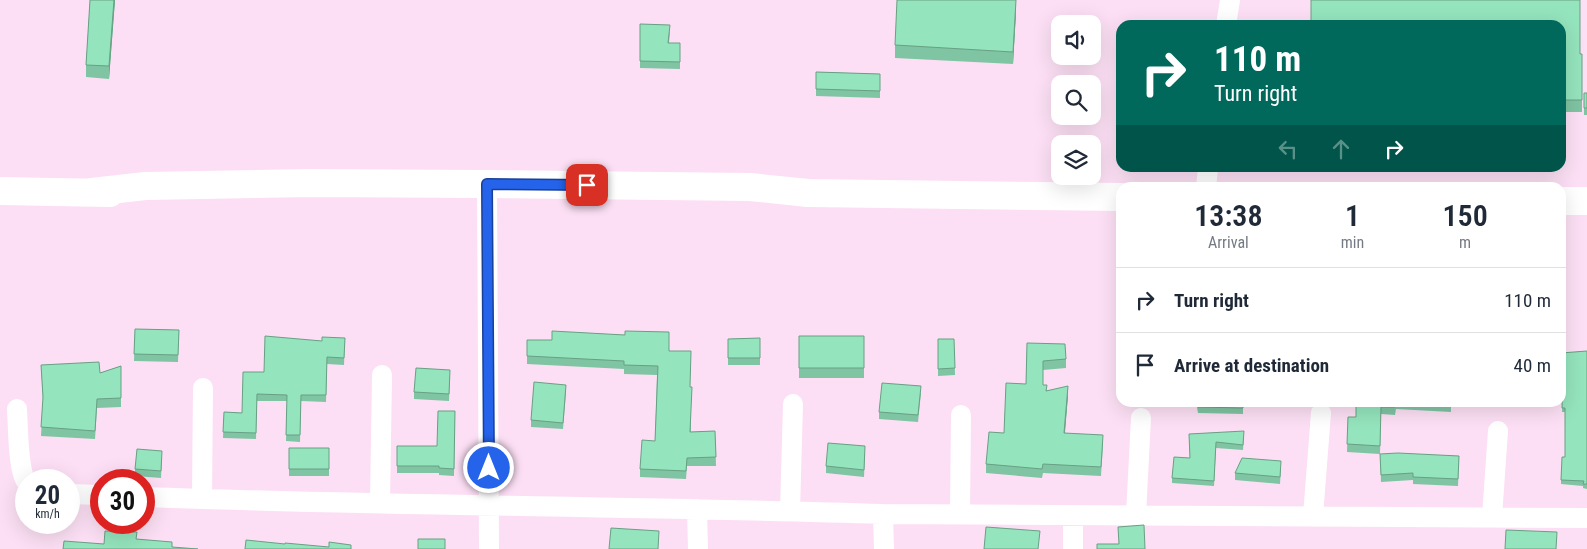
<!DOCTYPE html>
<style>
:root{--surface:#fff;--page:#f2f2f3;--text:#1f2937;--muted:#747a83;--line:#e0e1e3}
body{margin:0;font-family:"Roboto Condensed",sans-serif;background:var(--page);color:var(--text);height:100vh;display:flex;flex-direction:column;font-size:19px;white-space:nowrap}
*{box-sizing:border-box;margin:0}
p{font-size:16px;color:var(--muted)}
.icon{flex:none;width:28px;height:28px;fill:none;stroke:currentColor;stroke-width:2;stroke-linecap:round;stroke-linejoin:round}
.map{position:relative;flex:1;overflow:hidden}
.drawer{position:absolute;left:1116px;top:182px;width:450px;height:225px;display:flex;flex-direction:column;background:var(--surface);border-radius:15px;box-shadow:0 5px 20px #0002}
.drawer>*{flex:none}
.top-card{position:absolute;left:1116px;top:20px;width:450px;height:152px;border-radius:15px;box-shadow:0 5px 20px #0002;background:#00695c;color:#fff;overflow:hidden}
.controls{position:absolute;left:1051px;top:15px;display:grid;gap:10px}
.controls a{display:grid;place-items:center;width:50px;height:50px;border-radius:10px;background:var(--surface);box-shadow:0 5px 20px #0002;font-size:25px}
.speed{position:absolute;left:15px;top:469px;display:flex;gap:10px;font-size:25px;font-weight:700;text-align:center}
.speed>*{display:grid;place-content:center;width:65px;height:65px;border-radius:50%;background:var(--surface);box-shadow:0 5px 20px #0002;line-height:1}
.speed small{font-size:12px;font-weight:400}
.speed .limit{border:8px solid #d22;background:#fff;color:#111}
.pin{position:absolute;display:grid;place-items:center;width:42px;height:42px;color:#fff;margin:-21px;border-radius:10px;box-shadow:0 2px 8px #0006}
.me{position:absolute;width:55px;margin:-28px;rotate:0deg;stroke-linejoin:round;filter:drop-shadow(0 0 4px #0008)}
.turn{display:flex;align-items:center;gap:18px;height:105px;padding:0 15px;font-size:22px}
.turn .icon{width:65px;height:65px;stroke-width:2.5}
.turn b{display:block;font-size:35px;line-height:42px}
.lanes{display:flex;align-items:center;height:48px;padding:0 15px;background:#0003;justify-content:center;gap:25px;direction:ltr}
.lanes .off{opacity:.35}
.eta{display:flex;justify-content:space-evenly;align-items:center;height:85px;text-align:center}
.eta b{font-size:30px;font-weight:600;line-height:35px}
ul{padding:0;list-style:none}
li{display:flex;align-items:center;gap:15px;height:65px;padding:0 15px;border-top:1px solid var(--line)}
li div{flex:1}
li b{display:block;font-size:19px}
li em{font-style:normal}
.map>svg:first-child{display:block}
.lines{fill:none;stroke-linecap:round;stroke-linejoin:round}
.minor{stroke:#fff;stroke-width:20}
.secondary{stroke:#fff;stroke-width:28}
.wall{fill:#7fc4a3}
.shaded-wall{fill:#68a084}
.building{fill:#94e4bd;stroke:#68a084}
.route-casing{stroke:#184099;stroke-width:12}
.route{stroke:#2563eb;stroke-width:9}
</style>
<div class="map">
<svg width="1587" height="549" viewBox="0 0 1587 549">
<rect width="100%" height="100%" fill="#fcdff4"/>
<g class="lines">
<path class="minor" d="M 1226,25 L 1230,0
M 487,184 L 489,549
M 1206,188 L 1208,168
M 17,409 C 18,425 18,470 26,481
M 69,494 L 101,495
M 144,497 C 390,506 637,506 883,514 L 1587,518
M 202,499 L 203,388
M 380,503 L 382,375
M 697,509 L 698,549
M 790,511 L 793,404
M 883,514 L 884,549
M 960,514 L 961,415
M 1136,515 L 1141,418
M 1313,516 L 1321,413
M 1492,517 L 1498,431
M 1073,549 L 1073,515"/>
<path class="secondary" d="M 0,191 L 110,193
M 92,192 L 145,186 L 310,183 L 487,184 L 750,187 L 808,193 L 1121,197
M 1561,201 L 1587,201"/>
</g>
<path class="wall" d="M 90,0 L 115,0 L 109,79 L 86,77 L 86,65 Z
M 1311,0 L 1580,0 L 1580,54 L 1582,54 L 1582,112 L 1561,112 L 1561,25 L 1311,25 Z
M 1016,12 L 1013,64 L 895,58 L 895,45 Z
M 670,32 L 669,43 L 680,43 L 680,69 L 640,68 L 640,61 Z
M 816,72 L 880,74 L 880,98 L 816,96 Z
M 1584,93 L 1587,93 L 1587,115 L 1584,115 Z
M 135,329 L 179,330 L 178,362 L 134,361 Z
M 625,335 L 669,351 L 690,387 L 691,432 L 715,431 L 716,466 L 687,466 L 686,479 L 640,477 L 640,469 L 655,441 L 657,375 L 624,374 L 624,369 L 527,364 L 527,340 L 552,340 Z
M 799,336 L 864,336 L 864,378 L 799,378 Z
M 345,338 L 344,365 L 327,364 L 326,402 L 301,401 L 300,442 L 286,441 L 287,401 L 257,401 L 256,439 L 223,438 L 224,412 L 242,413 L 264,372 L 322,341 Z
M 760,338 L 760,365 L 728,365 L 728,339 Z
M 938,339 L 954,339 L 955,375 L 938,376 Z
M 1027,343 L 1066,359 L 1066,368 L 1043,370 L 1043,385 L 1047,391 L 1068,395 L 1065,433 L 1103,444 L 1101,476 L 1043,473 L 1042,478 L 986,473 L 986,464 L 1004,433 L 1026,384 Z
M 1587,351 L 1587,489 L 1583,488 L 1583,486 L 1561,484 L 1561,480 L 1565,457 L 1565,412 L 1562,412 L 1563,372 L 1561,372 L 1561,353 Z
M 41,365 L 100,373 L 121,366 L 121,407 L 97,408 L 95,439 L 41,436 L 43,401 Z
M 450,377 L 449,401 L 414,399 L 414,392 Z
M 566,392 L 563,429 L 531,427 L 531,420 Z
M 921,393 L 918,422 L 879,419 L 879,412 Z
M 1196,402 L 1243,402 L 1243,414 L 1198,413 Z
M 1356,402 L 1451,402 L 1451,412 L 1396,409 L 1395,415 L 1381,414 L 1380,454 L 1347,452 L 1348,417 L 1356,417 Z
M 455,411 L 454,476 L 439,475 L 439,473 L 397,473 L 397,446 L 437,446 Z
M 1244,436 L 1243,450 L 1216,448 L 1214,486 L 1172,483 L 1172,478 L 1190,458 L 1189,440 Z
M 289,448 L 329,448 L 329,476 L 289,476 Z
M 865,453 L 864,477 L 826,473 L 826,466 Z
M 1380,454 L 1459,456 L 1458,486 L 1413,484 L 1413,480 L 1381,482 Z
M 162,458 L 161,478 L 135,476 L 135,469 Z
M 1281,468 L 1280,484 L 1235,480 L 1235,473 Z"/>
<path class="shaded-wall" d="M 114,0 L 115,0 L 109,79 L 109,66 Z
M 1016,0 L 1016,12 L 1013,64 L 1013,52 Z
M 1068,386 L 1068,395 L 1064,442 L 1064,433 Z"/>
<path class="building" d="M 90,0 L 114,0 L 109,66 L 86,65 Z
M 897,0 L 1016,0 L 1013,52 L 895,45 Z
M 1311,0 L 1580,0 L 1580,54 L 1582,54 L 1582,100 L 1561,100 L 1561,25 L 1311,25 Z
M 640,24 L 670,25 L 668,43 L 680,43 L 680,62 L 640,61 Z
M 816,72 L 880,74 L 880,91 L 816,89 Z
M 1584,93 L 1587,93 L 1587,108 L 1584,108 Z
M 135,329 L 179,330 L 178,355 L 134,354 Z
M 552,331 L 625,335 L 625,331 L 669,332 L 669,351 L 691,351 L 690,387 L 692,387 L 690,432 L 715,431 L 716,457 L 687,458 L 686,471 L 640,469 L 642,440 L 655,441 L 658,366 L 624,365 L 624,361 L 527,356 L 527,340 L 552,340 Z
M 265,336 L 322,341 L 322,337 L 345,338 L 344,358 L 327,357 L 326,395 L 301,395 L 300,435 L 286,435 L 287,395 L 257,394 L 256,433 L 223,432 L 224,412 L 242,413 L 243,372 L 264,372 Z
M 799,336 L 864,336 L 864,368 L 799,368 Z
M 760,338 L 760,358 L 728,358 L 728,339 Z
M 938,339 L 954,339 L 955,368 L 938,369 Z
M 1027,343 L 1065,344 L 1066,359 L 1043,361 L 1043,385 L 1047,385 L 1046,391 L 1068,386 L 1064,433 L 1103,435 L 1101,467 L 1043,464 L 1042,469 L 986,464 L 989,432 L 1004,433 L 1006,383 L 1026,384 Z
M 1587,351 L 1587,484 L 1583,484 L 1584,481 L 1561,480 L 1562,457 L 1565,457 L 1565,408 L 1562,408 L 1563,368 L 1561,368 L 1561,353 Z
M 99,362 L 100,373 L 121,366 L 121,398 L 97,399 L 95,431 L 41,427 L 43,397 L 41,365 Z
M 416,368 L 450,370 L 449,394 L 414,392 Z
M 534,382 L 566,385 L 563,423 L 531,420 Z
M 882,383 L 921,386 L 918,415 L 879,412 Z
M 1197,402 L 1243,402 L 1243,408 L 1198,407 Z
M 1356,402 L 1396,402 L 1395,407 L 1381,407 L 1380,446 L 1347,444 L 1348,417 L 1356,417 Z
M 1419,402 L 1451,402 L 1451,404 Z
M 438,411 L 455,411 L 454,469 L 439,468 L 439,466 L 397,466 L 397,446 L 437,446 Z
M 1244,431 L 1243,445 L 1216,442 L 1214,481 L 1172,478 L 1174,457 L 1190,458 L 1189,434 Z
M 828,443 L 865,446 L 864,470 L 826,466 Z
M 289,448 L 329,448 L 329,469 L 289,469 Z
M 137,449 L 162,451 L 161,471 L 135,469 Z
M 1398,453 L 1459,456 L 1458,479 L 1413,477 L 1413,473 L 1381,475 L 1380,454 Z
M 1242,458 L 1281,461 L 1280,477 L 1235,473 Z
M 1144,525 L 1145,549 L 1097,549 L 1097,544 L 1119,544 L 1118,527 Z
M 986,527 L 1040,531 L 1038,549 L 984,549 Z
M 611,528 L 659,531 L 658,549 L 609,549 Z
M 1506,530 L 1557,532 L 1556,549 L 1505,549 Z
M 105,531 L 137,532 L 136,539 L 172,542 L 172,547 L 198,549 L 63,549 L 64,541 L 104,544 Z
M 418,539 L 445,539 L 445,549 L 418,549 Z
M 246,540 L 285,544 L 285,543 L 329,547 L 329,542 L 351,545 L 351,549 L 245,549 Z"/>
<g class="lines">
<g class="route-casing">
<path id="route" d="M 489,468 L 487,184 L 587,185"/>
</g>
<use href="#route" class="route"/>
</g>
</svg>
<div class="controls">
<a><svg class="icon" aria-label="sound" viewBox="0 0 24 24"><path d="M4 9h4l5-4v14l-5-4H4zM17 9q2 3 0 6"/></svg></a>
<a><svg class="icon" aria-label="search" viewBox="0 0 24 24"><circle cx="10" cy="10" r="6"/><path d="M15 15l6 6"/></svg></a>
<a><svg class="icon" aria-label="layers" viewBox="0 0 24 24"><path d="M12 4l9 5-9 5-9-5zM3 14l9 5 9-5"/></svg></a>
</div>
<div class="speed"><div>20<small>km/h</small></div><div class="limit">30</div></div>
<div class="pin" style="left:587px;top:185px;background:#d93025"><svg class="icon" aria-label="arrive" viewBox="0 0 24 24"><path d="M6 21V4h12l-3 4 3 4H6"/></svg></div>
<svg class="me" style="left:489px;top:468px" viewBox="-20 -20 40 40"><circle r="17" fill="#2563eb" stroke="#fff" stroke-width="3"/><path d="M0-11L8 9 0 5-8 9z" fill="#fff"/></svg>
<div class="top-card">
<div class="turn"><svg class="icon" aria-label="right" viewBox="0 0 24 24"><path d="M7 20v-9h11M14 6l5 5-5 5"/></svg><div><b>110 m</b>Turn right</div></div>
<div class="lanes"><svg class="icon off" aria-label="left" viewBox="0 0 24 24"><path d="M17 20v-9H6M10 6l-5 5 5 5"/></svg><svg class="icon off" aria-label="ahead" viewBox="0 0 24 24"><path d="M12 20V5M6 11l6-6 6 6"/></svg><svg class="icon" aria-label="right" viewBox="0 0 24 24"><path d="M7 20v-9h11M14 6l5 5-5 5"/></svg></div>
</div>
<section class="drawer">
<div class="eta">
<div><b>13:38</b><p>Arrival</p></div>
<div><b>1</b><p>min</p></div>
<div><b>150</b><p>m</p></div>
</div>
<ul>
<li><svg class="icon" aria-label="right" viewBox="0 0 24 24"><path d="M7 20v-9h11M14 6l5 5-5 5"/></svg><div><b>Turn right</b></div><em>110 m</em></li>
<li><svg class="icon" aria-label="arrive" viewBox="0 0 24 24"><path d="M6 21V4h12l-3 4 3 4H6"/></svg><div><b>Arrive at destination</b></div><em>40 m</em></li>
</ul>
</section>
</div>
